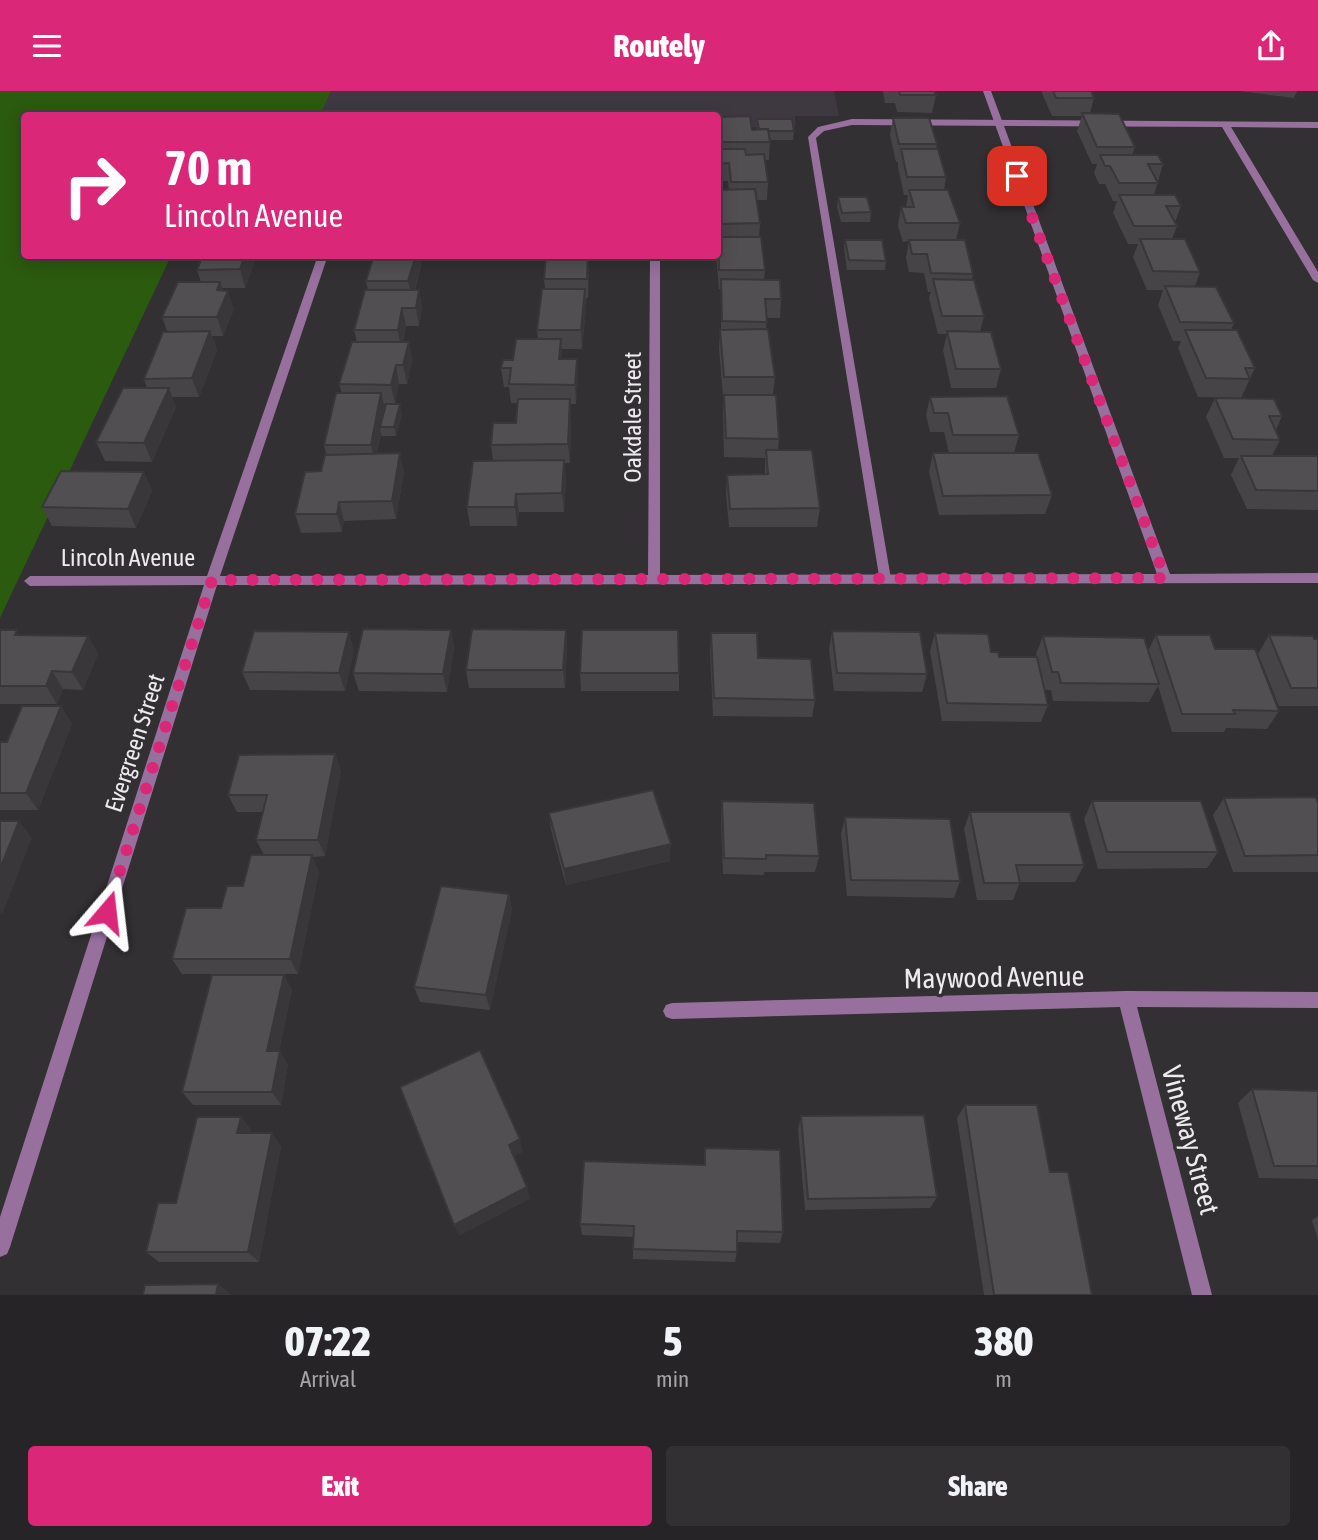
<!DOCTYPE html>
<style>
:root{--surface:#262426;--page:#323032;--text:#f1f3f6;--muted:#a4a4a7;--line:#424143;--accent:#db2777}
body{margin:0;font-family:"Asap Condensed",sans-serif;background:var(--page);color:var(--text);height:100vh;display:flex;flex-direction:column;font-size:26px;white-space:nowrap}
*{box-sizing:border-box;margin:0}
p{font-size:23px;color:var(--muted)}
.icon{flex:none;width:38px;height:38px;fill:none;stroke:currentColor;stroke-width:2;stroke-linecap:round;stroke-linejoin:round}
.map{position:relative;height:1204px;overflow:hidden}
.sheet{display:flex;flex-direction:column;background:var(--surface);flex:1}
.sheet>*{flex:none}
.hud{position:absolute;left:21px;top:21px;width:700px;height:147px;border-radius:7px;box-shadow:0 4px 18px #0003,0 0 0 2px var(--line);background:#db2777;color:#fff;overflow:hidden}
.pin{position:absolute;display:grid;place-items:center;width:60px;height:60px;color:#fff;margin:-30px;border-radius:14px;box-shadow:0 4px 10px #0006}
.me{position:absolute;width:77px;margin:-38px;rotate:17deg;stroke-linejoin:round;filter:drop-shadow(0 0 5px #0008)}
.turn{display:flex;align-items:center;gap:24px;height:147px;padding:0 28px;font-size:32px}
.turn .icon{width:91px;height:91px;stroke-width:2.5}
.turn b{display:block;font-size:49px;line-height:60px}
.eta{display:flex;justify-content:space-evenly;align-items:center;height:119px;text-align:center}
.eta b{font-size:42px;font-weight:800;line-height:49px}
.button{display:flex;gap:14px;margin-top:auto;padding:14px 28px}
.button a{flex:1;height:80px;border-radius:7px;background:var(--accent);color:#fff;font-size:28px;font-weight:800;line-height:80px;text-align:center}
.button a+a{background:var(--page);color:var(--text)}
header{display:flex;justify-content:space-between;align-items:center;height:91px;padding:0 28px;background:var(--accent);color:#fff;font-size:32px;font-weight:800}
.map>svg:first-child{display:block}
.built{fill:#3e3840}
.green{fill:#2b5b0e}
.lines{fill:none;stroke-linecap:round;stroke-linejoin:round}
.service{fill:#98709e;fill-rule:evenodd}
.minor{fill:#98709e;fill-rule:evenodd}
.wall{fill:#474447}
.shaded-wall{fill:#393739}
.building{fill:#524f52;stroke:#393739;stroke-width:2}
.route{stroke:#db2777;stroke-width:12;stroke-dasharray:0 21.6}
.labels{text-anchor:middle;stroke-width:7;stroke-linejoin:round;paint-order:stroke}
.street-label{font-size:24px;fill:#ecebed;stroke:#323032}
.near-street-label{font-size:28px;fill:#ecebed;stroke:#323032}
</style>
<header><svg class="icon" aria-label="menu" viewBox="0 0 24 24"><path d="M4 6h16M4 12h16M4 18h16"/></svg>Routely<svg class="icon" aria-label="share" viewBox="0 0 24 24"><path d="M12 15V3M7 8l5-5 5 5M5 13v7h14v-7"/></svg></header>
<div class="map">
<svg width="1318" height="1204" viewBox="0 0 1318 1204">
<rect width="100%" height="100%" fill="#323032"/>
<path class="built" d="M 249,0 L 834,0 L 839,25 L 795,25 L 795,36 L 718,36 L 718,24 L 238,24 Z"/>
<path class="green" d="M 0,0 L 331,0 L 320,24 L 24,24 L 24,164 L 171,165 L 0,527 Z"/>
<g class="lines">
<path class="service" d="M 852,28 L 1318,31 L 1318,37 L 1231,36 L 1318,181 L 1318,192 L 1313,189 L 1222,36 L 852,34 L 824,40 L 816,47 L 891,488 L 890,491 L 880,491 L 808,46 L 818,36 Z"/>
<path class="minor" d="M 983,0 L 991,0 L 1170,483 L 1318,482 L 1318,492 L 217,494 L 10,1156 L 7,1163 L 0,1166 L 0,1126 L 204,494 L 30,495 L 24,490 L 30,485 L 207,485 L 318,164 L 328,164 L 220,485 L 648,484 L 650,164 L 660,164 L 660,484 L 1157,483 Z
M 1126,900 L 1318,901 L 1318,917 L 1137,916 L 1212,1204 L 1192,1204 L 1120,916 L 672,928 L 666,926 L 663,920 L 666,914 L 672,912 Z"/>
</g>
<path class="wall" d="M 883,0 L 934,0 L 936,4 L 932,22 L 897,21 L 895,12 L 885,12 Z
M 1042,0 L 1091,0 L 1094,7 L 1090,22 L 1135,56 L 1132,64 L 1163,73 L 1154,104 L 1181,115 L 1175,131 L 1177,135 L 1172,148 L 1200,181 L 1195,195 L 1234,232 L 1231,239 L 1255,277 L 1241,307 L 1198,306 L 1178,257 L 1181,250 L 1173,250 L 1158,214 L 1163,199 L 1147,199 L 1133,166 L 1138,153 L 1128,153 L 1113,122 L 1117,110 L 1113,110 L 1105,93 L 1099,93 L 1094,82 L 1097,73 L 1092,73 L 1077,40 L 1082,25 L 1052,25 L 1042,2 Z
M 1240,0 L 1297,0 L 1294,7 Z
M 718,26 L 752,39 L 757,39 L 757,28 L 794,40 L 793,49 L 770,49 L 769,69 L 765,69 L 768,91 L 767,109 L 757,109 L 760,132 L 759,146 L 765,179 L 764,189 L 781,208 L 780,227 L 767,227 L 766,238 L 775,286 L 773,304 L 779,348 L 778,359 L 820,417 L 817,436 L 729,436 L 726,402 L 727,384 L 765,383 L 765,367 L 724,366 L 723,322 L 724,305 L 723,305 L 719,257 L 720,239 L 721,239 L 721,198 L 719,198 L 716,165 L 718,164 L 718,99 L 729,99 L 728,90 L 718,91 Z
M 893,27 L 937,53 L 936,58 L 946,86 L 944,99 L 960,132 L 956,149 L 973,183 L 972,189 L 984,225 L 980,241 L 1001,278 L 996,297 L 951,297 L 943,259 L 947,243 L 938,243 L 929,207 L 931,201 L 928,201 L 924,182 L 909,181 L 906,167 L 909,150 L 903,151 L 898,135 L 901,116 L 906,116 L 908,104 L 904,104 L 898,76 L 898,71 L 896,71 L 890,44 Z
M 838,106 L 871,121 L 870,131 L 841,131 L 837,116 Z
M 845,149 L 886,170 L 885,179 L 847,179 L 844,158 Z
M 257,164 L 245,197 L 222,197 L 234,218 L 223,245 L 212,245 L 217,259 L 199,306 L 172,306 L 176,316 L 152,371 L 105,370 L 96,351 L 147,297 L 144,288 L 167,240 L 162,226 L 201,191 L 197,179 Z
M 546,164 L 589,164 L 588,207 L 586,207 L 586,217 L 582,258 L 561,258 L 562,268 L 577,268 L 578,286 L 576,313 L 570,313 L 571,327 L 570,372 L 564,372 L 566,388 L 564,421 L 519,421 L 517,435 L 470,435 L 467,416 L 493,370 L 491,354 L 516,332 L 518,312 L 511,312 L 509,296 L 504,296 L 501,277 L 538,248 L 537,239 L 545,198 L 544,188 Z
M 422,171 L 415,199 L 419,199 L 422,217 L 419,235 L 406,235 L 403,251 L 409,251 L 412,270 L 407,293 L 399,293 L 395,313 L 384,313 L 385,317 L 402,323 L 396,345 L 382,345 L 381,343 L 377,362 L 404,381 L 396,428 L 344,430 L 342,441 L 301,442 L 295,423 L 321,380 L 326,363 L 324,354 L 342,302 L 339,293 L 357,251 L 354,239 L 368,199 L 366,190 Z
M 930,306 L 1019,344 L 1014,362 L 1052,404 L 1045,423 L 939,424 L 929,381 L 933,362 L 949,362 L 944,341 L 930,341 L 926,324 Z
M 1215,307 L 1282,325 L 1276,339 L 1280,349 L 1272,365 L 1318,365 L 1318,419 L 1247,418 L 1231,384 L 1239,367 L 1224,367 L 1206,326 Z
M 144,381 L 152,400 L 136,437 L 52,435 L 42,416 Z
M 0,539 L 20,544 L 88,545 L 98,563 L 83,599 L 63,598 L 57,613 L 0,613 Z
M 451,539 L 454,557 L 447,601 L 359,600 L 353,582 Z
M 566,539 L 567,557 L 565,597 L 469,597 L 466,579 Z
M 832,540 L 927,583 L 922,601 L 834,600 L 829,559 Z
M 711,542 L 758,567 L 815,609 L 812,626 L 713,625 L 710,560 Z
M 935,542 L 991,561 L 999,566 L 1037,566 L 1036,563 L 1043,545 L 1148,560 L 1156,544 L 1215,558 L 1279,620 L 1267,638 L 1226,637 L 1224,641 L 1172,641 L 1158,595 L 1149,611 L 1053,610 L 1051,599 L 1045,599 L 1038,571 L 1048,614 L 1041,631 L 942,630 L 930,560 Z
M 1269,544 L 1318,548 L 1318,615 L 1279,615 L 1258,563 Z
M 354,559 L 345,600 L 250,599 L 242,581 Z
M 580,582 L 679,582 L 679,600 L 581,600 Z
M 61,615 L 72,633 L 38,719 L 0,719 L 0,651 L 7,651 Z
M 335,663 L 341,680 L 325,765 L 312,766 L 319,781 L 298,883 L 182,883 L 172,868 L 243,795 L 264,764 L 256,749 L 263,721 L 237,721 L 228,704 Z
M 1224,707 L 1318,712 L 1318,781 L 1233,781 L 1213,724 Z
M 722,710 L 819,765 L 815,781 L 764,781 L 764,784 L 723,783 L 721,728 Z
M 1092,710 L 1218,761 L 1207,777 L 1098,778 L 1084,728 Z
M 970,721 L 1084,774 L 1075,791 L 1020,791 L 1013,809 L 977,809 L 964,738 Z
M 549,722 L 670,770 L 566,794 L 551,739 Z
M 845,726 L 960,790 L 954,807 L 847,805 L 841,743 Z
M 509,803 L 512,819 L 490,919 L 420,911 L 414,896 Z
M 284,884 L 292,899 L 279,960 L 288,974 L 281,1014 L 193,1014 L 182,1001 Z
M 1252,998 L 1318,1000 L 1318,1088 L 1259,1087 L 1238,1012 Z
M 965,1014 L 1050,1081 L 1092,1204 L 984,1204 L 957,1027 Z
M 801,1025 L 937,1106 L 930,1117 L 805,1119 L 798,1038 Z
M 241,1026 L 251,1039 L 250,1042 L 281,1055 L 259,1171 L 159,1171 L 146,1161 L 176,1112 Z
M 705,1057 L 783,1141 L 780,1152 L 737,1151 L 737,1161 L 735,1171 L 633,1168 L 633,1146 L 582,1144 L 580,1133 L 704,1074 Z
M 1318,1125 L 1318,1149 L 1312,1129 Z"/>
<path class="shaded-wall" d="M 245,164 L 257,164 L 245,197 L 240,178 Z
M 416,164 L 421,164 L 422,171 L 412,209 L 408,190 Z
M 588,164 L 589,164 L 589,170 L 588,207 Z
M 220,191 L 225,207 L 228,200 L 234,218 L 223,245 L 217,226 L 217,199 Z
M 585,198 L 586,217 L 582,258 L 581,239 Z
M 419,199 L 422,217 L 419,235 L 416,217 Z
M 402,217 L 406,235 L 401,257 L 398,239 Z
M 210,240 L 217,259 L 199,306 L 192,287 Z
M 561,248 L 562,267 L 559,268 Z
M 409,251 L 412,270 L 407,293 L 403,274 Z
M 577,268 L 578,286 L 576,313 L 575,294 Z
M 396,274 L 399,293 L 395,313 L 391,294 Z
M 169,297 L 176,316 L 152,371 L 144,352 Z
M 381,302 L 386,321 L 380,336 L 381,343 L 375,372 L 371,354 Z
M 570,308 L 571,327 L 570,372 L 568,353 Z
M 400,313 L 402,323 L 396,345 L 394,336 Z
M 400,362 L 404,381 L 396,428 L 392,410 Z
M 564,369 L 566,388 L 564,421 L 562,402 Z
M 144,381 L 152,400 L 136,437 L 128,418 Z
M 516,403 L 519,421 L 517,435 L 515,416 Z
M 339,411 L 344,430 L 342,441 L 337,423 Z
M 451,539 L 454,557 L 447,601 L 443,583 Z
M 566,539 L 567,557 L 565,597 L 563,579 Z
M 349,541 L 354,559 L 345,600 L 339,582 Z
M 88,545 L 98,563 L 83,599 L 72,581 Z
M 52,580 L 63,598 L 57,613 L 46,595 Z
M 61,615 L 72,633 L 38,719 L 26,702 Z
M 335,663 L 341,680 L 325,765 L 318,749 Z
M 19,730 L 32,747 L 2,824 L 0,821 L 0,778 Z
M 671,753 L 670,770 L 566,794 L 564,778 Z
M 312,764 L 319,781 L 298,883 L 290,868 Z
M 509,803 L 512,819 L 490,919 L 486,904 Z
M 284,884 L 292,899 L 276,974 L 267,960 Z
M 280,960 L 288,974 L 281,1014 L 272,1001 Z
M 241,1026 L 251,1039 L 247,1055 L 237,1042 Z
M 272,1042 L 281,1055 L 259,1171 L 248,1161 Z
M 520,1048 L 523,1061 L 513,1066 L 509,1054 Z
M 527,1096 L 530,1108 L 459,1145 L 454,1134 Z
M 218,1193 L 230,1202 L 229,1204 L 216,1204 Z"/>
<path class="building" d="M 899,0 L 934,0 L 936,4 L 900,4 Z
M 1053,0 L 1091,0 L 1094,7 L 1056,7 Z
M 265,21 L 324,21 L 323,24 L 264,24 Z
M 1082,22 L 1119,23 L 1135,56 L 1097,56 Z
M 750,25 L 752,39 L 768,38 L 770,51 L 718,51 L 718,26 Z
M 893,27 L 929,27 L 937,53 L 899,53 Z
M 757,28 L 792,28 L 794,40 L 768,40 L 768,38 L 759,38 Z
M 718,58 L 745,58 L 746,64 L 764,63 L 768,91 L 731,91 L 729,72 L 718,73 Z
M 901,58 L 938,58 L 946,86 L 907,86 Z
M 1100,64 L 1158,64 L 1163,73 L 1148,73 L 1158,92 L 1119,92 L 1110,75 L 1105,75 Z
M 755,98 L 760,132 L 718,133 L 718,99 Z
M 909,99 L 948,99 L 960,132 L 906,132 L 901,116 L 914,116 Z
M 1119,104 L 1175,104 L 1181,115 L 1166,115 L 1177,135 L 1134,135 Z
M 838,106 L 867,106 L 871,121 L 842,122 Z
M 718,146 L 761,146 L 765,179 L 719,179 Z
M 1140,148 L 1185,148 L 1200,181 L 1153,180 Z
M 845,149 L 882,149 L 886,170 L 849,169 Z
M 909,149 L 965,149 L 973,183 L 931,182 L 927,163 L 912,163 Z
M 203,164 L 245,164 L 240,178 L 197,179 Z
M 374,164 L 416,164 L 408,190 L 366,190 Z
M 546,164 L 588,164 L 587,188 L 544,188 Z
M 721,188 L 780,189 L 781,208 L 765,208 L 767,231 L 722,230 Z
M 933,188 L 974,189 L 984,225 L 942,225 Z
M 178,191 L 220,191 L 217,199 L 228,200 L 217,226 L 162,226 Z
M 1165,195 L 1216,196 L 1234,232 L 1180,231 Z
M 542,198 L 585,198 L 581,239 L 537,239 Z
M 365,199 L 419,199 L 416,217 L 402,217 L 398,239 L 354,239 Z
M 768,238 L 775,286 L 724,286 L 720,239 Z
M 1185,239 L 1237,239 L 1255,277 L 1245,277 L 1250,288 L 1206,287 Z
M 210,240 L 192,287 L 144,288 L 163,241 Z
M 947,240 L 991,241 L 1001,278 L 956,278 Z
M 516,248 L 561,248 L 559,268 L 577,268 L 575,294 L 509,293 L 511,277 L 501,277 L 503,269 L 513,269 Z
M 352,251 L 409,251 L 403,274 L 396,274 L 391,294 L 339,293 Z
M 123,297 L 169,297 L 144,352 L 96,351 Z
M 336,302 L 381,302 L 371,354 L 324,354 Z
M 724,304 L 776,304 L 779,348 L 726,347 Z
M 1007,305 L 1019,344 L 953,344 L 948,322 L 934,322 L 930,306 Z
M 1215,307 L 1274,308 L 1282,325 L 1269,325 L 1280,349 L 1233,348 Z
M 518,308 L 570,308 L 568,353 L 491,354 L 493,332 L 516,332 Z
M 386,313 L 400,313 L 394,336 L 380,336 Z
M 766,359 L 812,359 L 820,417 L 730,418 L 727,384 L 768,383 Z
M 400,362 L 392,410 L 339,411 L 337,423 L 295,423 L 305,381 L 321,380 L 325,364 Z
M 933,362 L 1038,362 L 1052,404 L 943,405 Z
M 1241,365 L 1318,365 L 1318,400 L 1256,399 Z
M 564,369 L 562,402 L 516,403 L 515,416 L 467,416 L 473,370 Z
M 61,380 L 144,381 L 128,418 L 42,416 Z
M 363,538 L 451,539 L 443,583 L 353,582 Z
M 472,538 L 566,539 L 563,579 L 466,579 Z
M 0,539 L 17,539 L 15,544 L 88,545 L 72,581 L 52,580 L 46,595 L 0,595 Z
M 582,539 L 678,539 L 679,582 L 580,582 Z
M 254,540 L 349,541 L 339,582 L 242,581 Z
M 832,540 L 920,541 L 927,583 L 837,582 Z
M 711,542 L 757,542 L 758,567 L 811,568 L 815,609 L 714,607 Z
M 935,542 L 988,543 L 991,561 L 998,561 L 999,566 L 1037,566 L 1048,614 L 947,612 Z
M 1156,544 L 1210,544 L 1215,558 L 1255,558 L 1279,620 L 1233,619 L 1235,623 L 1182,623 Z
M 1269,544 L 1313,545 L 1314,548 L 1318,548 L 1318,597 L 1291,597 Z
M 1043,545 L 1144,547 L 1159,593 L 1061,592 L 1058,581 L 1052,581 Z
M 22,615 L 61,615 L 26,702 L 0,702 L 0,651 L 7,651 Z
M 335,663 L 318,749 L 256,749 L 267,704 L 228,704 L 239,664 Z
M 653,699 L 671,753 L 564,778 L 549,722 Z
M 1316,706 L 1318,712 L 1318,764 L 1245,765 L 1224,707 Z
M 722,710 L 814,712 L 819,765 L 766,764 L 766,768 L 724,767 Z
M 1092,710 L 1201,710 L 1218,761 L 1107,761 Z
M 970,721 L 1070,721 L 1084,774 L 1016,774 L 1020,792 L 984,792 Z
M 845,726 L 950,728 L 960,790 L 851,789 Z
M 0,730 L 19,730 L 0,778 Z
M 251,764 L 312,764 L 290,868 L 172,868 L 186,817 L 221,817 L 227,795 L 243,795 Z
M 441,795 L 509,803 L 486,904 L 414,896 Z
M 212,884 L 284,884 L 267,960 L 280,960 L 272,1001 L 182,1001 Z
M 480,959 L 520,1048 L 509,1054 L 527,1096 L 454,1134 L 400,996 Z
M 1252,998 L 1318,1000 L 1318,1075 L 1274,1075 Z
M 965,1014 L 1037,1014 L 1050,1081 L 1068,1081 L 1092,1204 L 994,1204 Z
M 924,1024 L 937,1106 L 808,1108 L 801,1025 Z
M 197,1026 L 241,1026 L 237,1042 L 272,1042 L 248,1161 L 146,1161 L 158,1112 L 176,1112 Z
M 705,1057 L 780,1059 L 783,1141 L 737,1140 L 737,1161 L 633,1158 L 634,1135 L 580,1133 L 584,1070 L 705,1074 Z
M 218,1193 L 216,1204 L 143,1204 L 145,1194 Z"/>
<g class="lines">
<path class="route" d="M 107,821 L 212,489 L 1165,487 L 1017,85"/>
</g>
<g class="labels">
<g class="street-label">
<text transform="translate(633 326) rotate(-90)" y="8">Oakdale Street</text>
<text x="128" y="475">Lincoln Avenue</text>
<text transform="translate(135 652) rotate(-72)" y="8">Evergreen Street</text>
</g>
<g class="near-street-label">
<text transform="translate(994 886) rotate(-1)" y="10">Maywood Avenue</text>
<text transform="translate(1191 1049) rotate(75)" y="10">Vineway Street</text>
</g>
</g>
</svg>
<div class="pin" style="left:1017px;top:85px;background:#d93025"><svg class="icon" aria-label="arrive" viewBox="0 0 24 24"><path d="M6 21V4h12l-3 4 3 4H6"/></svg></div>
<svg class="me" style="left:107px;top:821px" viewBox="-20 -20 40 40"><path d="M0-17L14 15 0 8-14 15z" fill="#db2777" stroke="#fff" stroke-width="4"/></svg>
<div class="hud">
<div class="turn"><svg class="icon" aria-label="right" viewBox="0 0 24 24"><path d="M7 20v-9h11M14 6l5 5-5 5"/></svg><div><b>70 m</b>Lincoln Avenue</div></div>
</div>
</div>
<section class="sheet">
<div class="eta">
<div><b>07:22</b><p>Arrival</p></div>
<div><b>5</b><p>min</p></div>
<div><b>380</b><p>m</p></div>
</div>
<div class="button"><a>Exit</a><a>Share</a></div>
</section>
